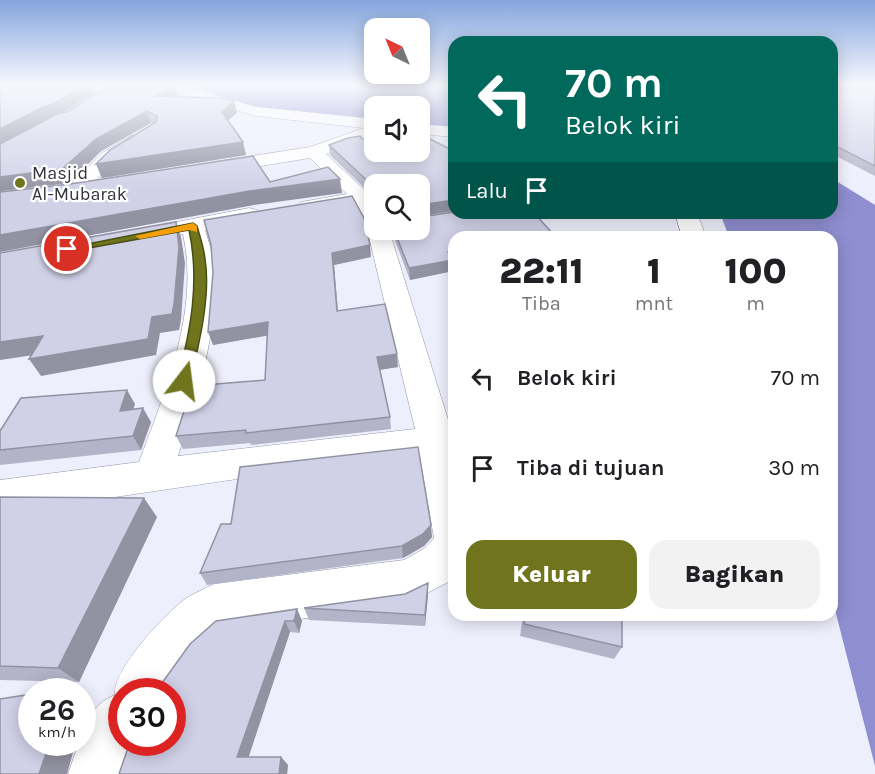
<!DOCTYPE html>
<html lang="id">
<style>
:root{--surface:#fff;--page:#f2f2f2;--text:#202124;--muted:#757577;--accent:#70751d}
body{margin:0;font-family:Karla,sans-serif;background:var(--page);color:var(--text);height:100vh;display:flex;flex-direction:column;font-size:22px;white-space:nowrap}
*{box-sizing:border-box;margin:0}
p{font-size:20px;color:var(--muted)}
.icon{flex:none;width:33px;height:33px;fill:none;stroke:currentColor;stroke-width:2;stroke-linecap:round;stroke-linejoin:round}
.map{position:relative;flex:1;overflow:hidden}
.drawer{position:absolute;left:448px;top:231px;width:390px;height:390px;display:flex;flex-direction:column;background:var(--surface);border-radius:18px;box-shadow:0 3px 15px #0003}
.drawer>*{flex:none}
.guide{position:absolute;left:448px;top:36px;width:390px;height:183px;border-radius:18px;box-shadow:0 3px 15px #0003;background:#00695c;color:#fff;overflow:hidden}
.needle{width:39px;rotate:317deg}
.controls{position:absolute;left:364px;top:18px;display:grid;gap:12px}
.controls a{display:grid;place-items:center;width:66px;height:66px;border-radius:12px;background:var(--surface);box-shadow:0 3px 15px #0003;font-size:30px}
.speed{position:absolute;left:18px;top:678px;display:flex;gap:12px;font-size:30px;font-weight:700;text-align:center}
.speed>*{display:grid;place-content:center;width:78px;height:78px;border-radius:50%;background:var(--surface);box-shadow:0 3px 15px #0003;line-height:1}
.speed small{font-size:15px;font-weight:400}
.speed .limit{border:9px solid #d22;background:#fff;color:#111}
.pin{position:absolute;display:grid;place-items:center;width:51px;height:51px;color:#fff;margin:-26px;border:3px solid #fff;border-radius:50%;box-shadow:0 2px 6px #0007}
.me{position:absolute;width:66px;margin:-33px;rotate:15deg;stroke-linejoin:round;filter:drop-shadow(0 0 4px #0008)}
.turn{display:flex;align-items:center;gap:21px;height:126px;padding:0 18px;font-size:27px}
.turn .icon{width:78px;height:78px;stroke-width:2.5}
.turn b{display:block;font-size:42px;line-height:51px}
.then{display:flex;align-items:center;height:57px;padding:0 18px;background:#0003;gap:12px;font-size:22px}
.eta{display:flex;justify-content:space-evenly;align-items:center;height:102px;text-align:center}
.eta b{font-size:36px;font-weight:800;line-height:42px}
.action{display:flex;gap:12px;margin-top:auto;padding:12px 18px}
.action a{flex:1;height:69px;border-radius:18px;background:var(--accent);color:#fff;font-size:24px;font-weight:800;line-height:69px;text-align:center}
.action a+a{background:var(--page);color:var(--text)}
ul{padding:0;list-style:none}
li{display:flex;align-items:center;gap:18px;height:90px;padding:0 18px}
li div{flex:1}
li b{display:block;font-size:22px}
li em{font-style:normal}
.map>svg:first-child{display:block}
.water{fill:#8f8ed0}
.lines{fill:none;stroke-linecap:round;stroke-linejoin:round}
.minor-casing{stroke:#9192a6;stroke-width:1}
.minor{fill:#fff;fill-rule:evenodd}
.wall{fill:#b3b4c7;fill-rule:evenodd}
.shaded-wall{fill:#9292a2}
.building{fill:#d0d1e7;stroke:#9292a2;stroke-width:1.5}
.route{fill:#70751d;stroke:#494c13;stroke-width:1.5}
.slow{fill:#f59e0b}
.poi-dot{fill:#70751d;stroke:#fff;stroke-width:2}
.labels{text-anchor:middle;stroke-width:4.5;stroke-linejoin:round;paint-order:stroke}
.far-poi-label{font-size:18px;fill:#33333c;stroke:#fff;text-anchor:start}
</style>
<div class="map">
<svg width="875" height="774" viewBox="0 0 875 774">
<rect width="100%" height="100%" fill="#eeeffc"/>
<path class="water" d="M 192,84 L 454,84 L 454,128 L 420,126 L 420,106 L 375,106 L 375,122 L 285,112 L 230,102 Z
M 833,179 L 875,205 L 875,766 L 833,602 L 832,237 L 729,237 L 720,213 L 832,213 Z"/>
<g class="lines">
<g class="minor-casing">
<path id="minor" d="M 127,84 L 177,84 L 257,107 L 375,119 L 375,135 L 326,154 L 372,197 L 375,202 L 375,230 L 389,230 L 450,426 L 454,425 L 454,579 L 406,604 L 223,630 L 198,653 L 171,692 L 122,692 L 122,742 L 138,742 L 133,751 L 126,774 L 68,774 L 79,742 L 82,742 C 82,722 96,702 115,695 C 112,670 165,614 185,599 C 194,593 204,589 214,584 L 404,560 L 425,548 L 434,538 L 420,457 L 284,472 L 0,514 L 0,480 L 139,462 C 165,392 200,310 183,234 L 135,244 L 127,242 L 123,237 L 127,232 L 135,230 L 249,208 L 257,210 L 260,215 L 257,220 L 205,230 C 208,240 212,251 213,262 C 221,326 197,395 178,456 L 415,429 L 367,229 L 355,205 L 309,213 L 301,212 L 298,207 L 301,202 L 347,194 L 310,158 L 213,174 L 204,168 L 213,162 L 310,147 L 364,128 L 256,116 L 170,91 L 132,91 L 127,90 Z
M 420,124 L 454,127 L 454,137 L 420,134 Z
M 133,135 L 139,136 L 141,140 L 139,144 L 114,161 L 83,194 L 69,194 L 66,190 L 69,186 L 102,153 Z
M 675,213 L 697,213 L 706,237 L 682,237 Z"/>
</g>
<use href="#minor" class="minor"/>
</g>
<path class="wall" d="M 0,84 L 92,84 L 96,92 L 62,113 L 175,85 L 178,96 L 177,97 L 237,113 L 228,120 L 246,155 L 102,178 L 96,164 L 153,124 L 151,123 L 101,151 L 69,183 L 0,191 ZM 49,118 L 51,118 L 3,143 Z
M 832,84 L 875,88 L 875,176 L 832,154 Z
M 363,139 L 454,151 L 454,211 L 420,216 L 375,184 L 375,198 L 330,155 L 329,145 Z
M 391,230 L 420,230 L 454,237 L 454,262 L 453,262 L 453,271 L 410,280 Z
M 371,257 L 334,265 L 338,311 L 398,367 L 380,370 L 390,417 L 391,429 L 251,445 L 250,443 L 183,449 L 176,436 L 265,380 L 267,335 L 213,345 L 213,273 Z
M 135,404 L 133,409 L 151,422 L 141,450 L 0,465 L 0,431 Z
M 0,497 L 157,517 L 79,682 L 0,680 Z
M 432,537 L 424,546 L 403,558 L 207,585 L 200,573 Z
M 405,594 L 428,595 L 425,626 L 309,620 L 304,608 Z
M 297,609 L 302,621 L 299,633 L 290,632 L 248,757 L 281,757 L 288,765 L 287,774 L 119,774 L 162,683 Z
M 523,615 L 622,615 L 622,647 L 614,659 L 520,636 Z"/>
<path class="shaded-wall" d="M 87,84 L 92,84 L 96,92 L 56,117 L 49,118 L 0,144 L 0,129 Z
M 175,85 L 178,96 L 160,108 L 156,96 Z
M 234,101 L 237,113 L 225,123 L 222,112 Z
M 147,111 L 151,123 L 101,151 L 69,183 L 0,191 L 0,177 L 96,139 Z
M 243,142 L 246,155 L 102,178 L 96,164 Z
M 340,179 L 342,193 L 254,205 L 0,252 L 0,235 L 250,191 Z
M 454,200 L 454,211 L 420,216 L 420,205 Z
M 176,222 L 181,237 L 185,263 L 181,320 L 179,330 L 160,333 L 156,355 L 41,376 L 29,359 L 152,317 Z
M 370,245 L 371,257 L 334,265 L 339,324 L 332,253 Z
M 454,251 L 454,262 L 453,262 L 453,271 L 410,280 L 409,268 L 448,252 Z
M 268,322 L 271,335 L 213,345 L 208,332 Z
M 43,336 L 54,352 L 0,360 L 0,342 Z
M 397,354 L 398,367 L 378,370 L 377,357 Z
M 127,390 L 135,404 L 128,425 L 120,411 Z
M 143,408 L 151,422 L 141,450 L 133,436 Z
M 144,498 L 157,517 L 79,682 L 58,668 Z
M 431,525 L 432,537 L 424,546 L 403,558 L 402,546 Z
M 428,583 L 428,595 L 425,626 L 425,615 Z
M 297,609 L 302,621 L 299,633 L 294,621 Z
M 285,621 L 290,632 L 246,765 L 237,757 Z
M 82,699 L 88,703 L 82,722 Z
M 50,742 L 76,742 L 67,774 L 39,774 Z
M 281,757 L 288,765 L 287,774 L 279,774 Z"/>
<path class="building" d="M 0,84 L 87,84 L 51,105 L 43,107 L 0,129 Z
M 111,84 L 175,85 L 156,96 L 220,98 L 234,101 L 222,112 L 243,142 L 96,164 L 110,150 L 156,122 L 157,116 L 147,111 L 96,139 L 62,169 L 0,177 L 0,144 L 59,113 L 67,112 Z
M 832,84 L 865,84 L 875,88 L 875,166 L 832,144 Z
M 360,136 L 363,139 L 375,136 L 375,152 L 420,152 L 420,137 L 424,136 L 454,151 L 454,200 L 420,205 L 420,184 L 375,184 L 375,189 L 373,186 L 329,145 L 348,138 Z
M 253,156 L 270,182 L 328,167 L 340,179 L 250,191 L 0,235 L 0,192 L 70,184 Z
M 352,196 L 364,218 L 370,245 L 332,253 L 337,311 L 385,304 L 397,354 L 377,357 L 390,417 L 246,433 L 246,430 L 176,436 L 192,386 L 265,380 L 268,322 L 208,332 L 213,273 L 211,245 L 204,220 Z
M 454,212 L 534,213 L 555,236 L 549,237 L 454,237 L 454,251 L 448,252 L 453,260 L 409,268 L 394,230 L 420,230 L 420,217 Z
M 176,222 L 179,248 L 174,304 L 172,314 L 152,317 L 148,339 L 29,359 L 43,336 L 0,342 L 0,253 Z
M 127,390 L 120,411 L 143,408 L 133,436 L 0,450 L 0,431 L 21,398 Z
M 418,447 L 431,525 L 423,534 L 402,546 L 200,573 L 221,524 L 231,524 L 240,467 Z
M 0,497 L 144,498 L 58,668 L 0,666 Z
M 428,583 L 425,615 L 304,608 L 405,594 Z
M 297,609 L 294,621 L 285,621 L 237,757 L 281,757 L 279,774 L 119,774 L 130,742 L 172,742 L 172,692 L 154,692 L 158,684 L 162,683 L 190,644 L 216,621 Z
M 525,615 L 622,615 L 622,647 L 524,624 Z
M 68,689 L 67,692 L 51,692 Z
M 32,694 L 32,742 L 50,742 L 39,774 L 0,774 L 0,699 Z"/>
<linearGradient id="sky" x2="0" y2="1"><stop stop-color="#84a5de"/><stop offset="0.44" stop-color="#f7f8fe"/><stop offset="1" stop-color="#f7f8fe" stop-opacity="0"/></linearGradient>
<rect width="875" height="193" fill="url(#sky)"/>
<path class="route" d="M 193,223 L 197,226 C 200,237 204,248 205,259 C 211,295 199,345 190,381 L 184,385 L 177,381 C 191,330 200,281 189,230 L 67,252 L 62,249 Z"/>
<path class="slow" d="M 193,223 L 197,226 L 197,232 L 189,230 L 140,239 L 135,236 Z"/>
<circle class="poi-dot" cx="20" cy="183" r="6"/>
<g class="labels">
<g class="far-poi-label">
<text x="32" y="179">Masjid<tspan x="32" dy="21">Al-Mubarak</tspan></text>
</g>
</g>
</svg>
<div class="controls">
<a><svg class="needle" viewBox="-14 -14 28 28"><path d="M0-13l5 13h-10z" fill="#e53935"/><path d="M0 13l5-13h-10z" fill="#757577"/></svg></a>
<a><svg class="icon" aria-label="sound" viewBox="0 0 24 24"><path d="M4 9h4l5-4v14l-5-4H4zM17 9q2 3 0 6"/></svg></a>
<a><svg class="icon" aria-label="search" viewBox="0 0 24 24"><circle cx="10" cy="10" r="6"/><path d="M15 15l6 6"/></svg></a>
</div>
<div class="speed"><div>26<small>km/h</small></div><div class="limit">30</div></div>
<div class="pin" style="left:67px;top:249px;background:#d93025"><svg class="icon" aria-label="arrive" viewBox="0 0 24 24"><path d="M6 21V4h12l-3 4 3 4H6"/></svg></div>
<svg class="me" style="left:184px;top:381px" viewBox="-20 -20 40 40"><circle r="19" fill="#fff"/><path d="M0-13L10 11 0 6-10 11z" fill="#70751d"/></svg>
<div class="guide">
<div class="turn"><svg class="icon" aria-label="left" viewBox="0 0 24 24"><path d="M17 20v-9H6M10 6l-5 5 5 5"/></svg><div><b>70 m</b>Belok kiri</div></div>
<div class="then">Lalu<svg class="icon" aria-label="arrive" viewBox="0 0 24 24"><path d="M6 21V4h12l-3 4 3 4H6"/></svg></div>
</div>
<section class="drawer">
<div class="eta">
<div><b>22:11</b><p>Tiba</p></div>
<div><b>1</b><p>mnt</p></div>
<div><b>100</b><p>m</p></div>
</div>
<ul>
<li><svg class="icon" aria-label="left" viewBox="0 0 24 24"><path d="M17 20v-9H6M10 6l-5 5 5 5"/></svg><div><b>Belok kiri</b></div><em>70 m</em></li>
<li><svg class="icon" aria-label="arrive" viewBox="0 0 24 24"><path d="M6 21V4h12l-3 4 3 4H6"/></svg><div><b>Tiba di tujuan</b></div><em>30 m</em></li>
</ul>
<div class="action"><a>Keluar</a><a>Bagikan</a></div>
</section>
</div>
